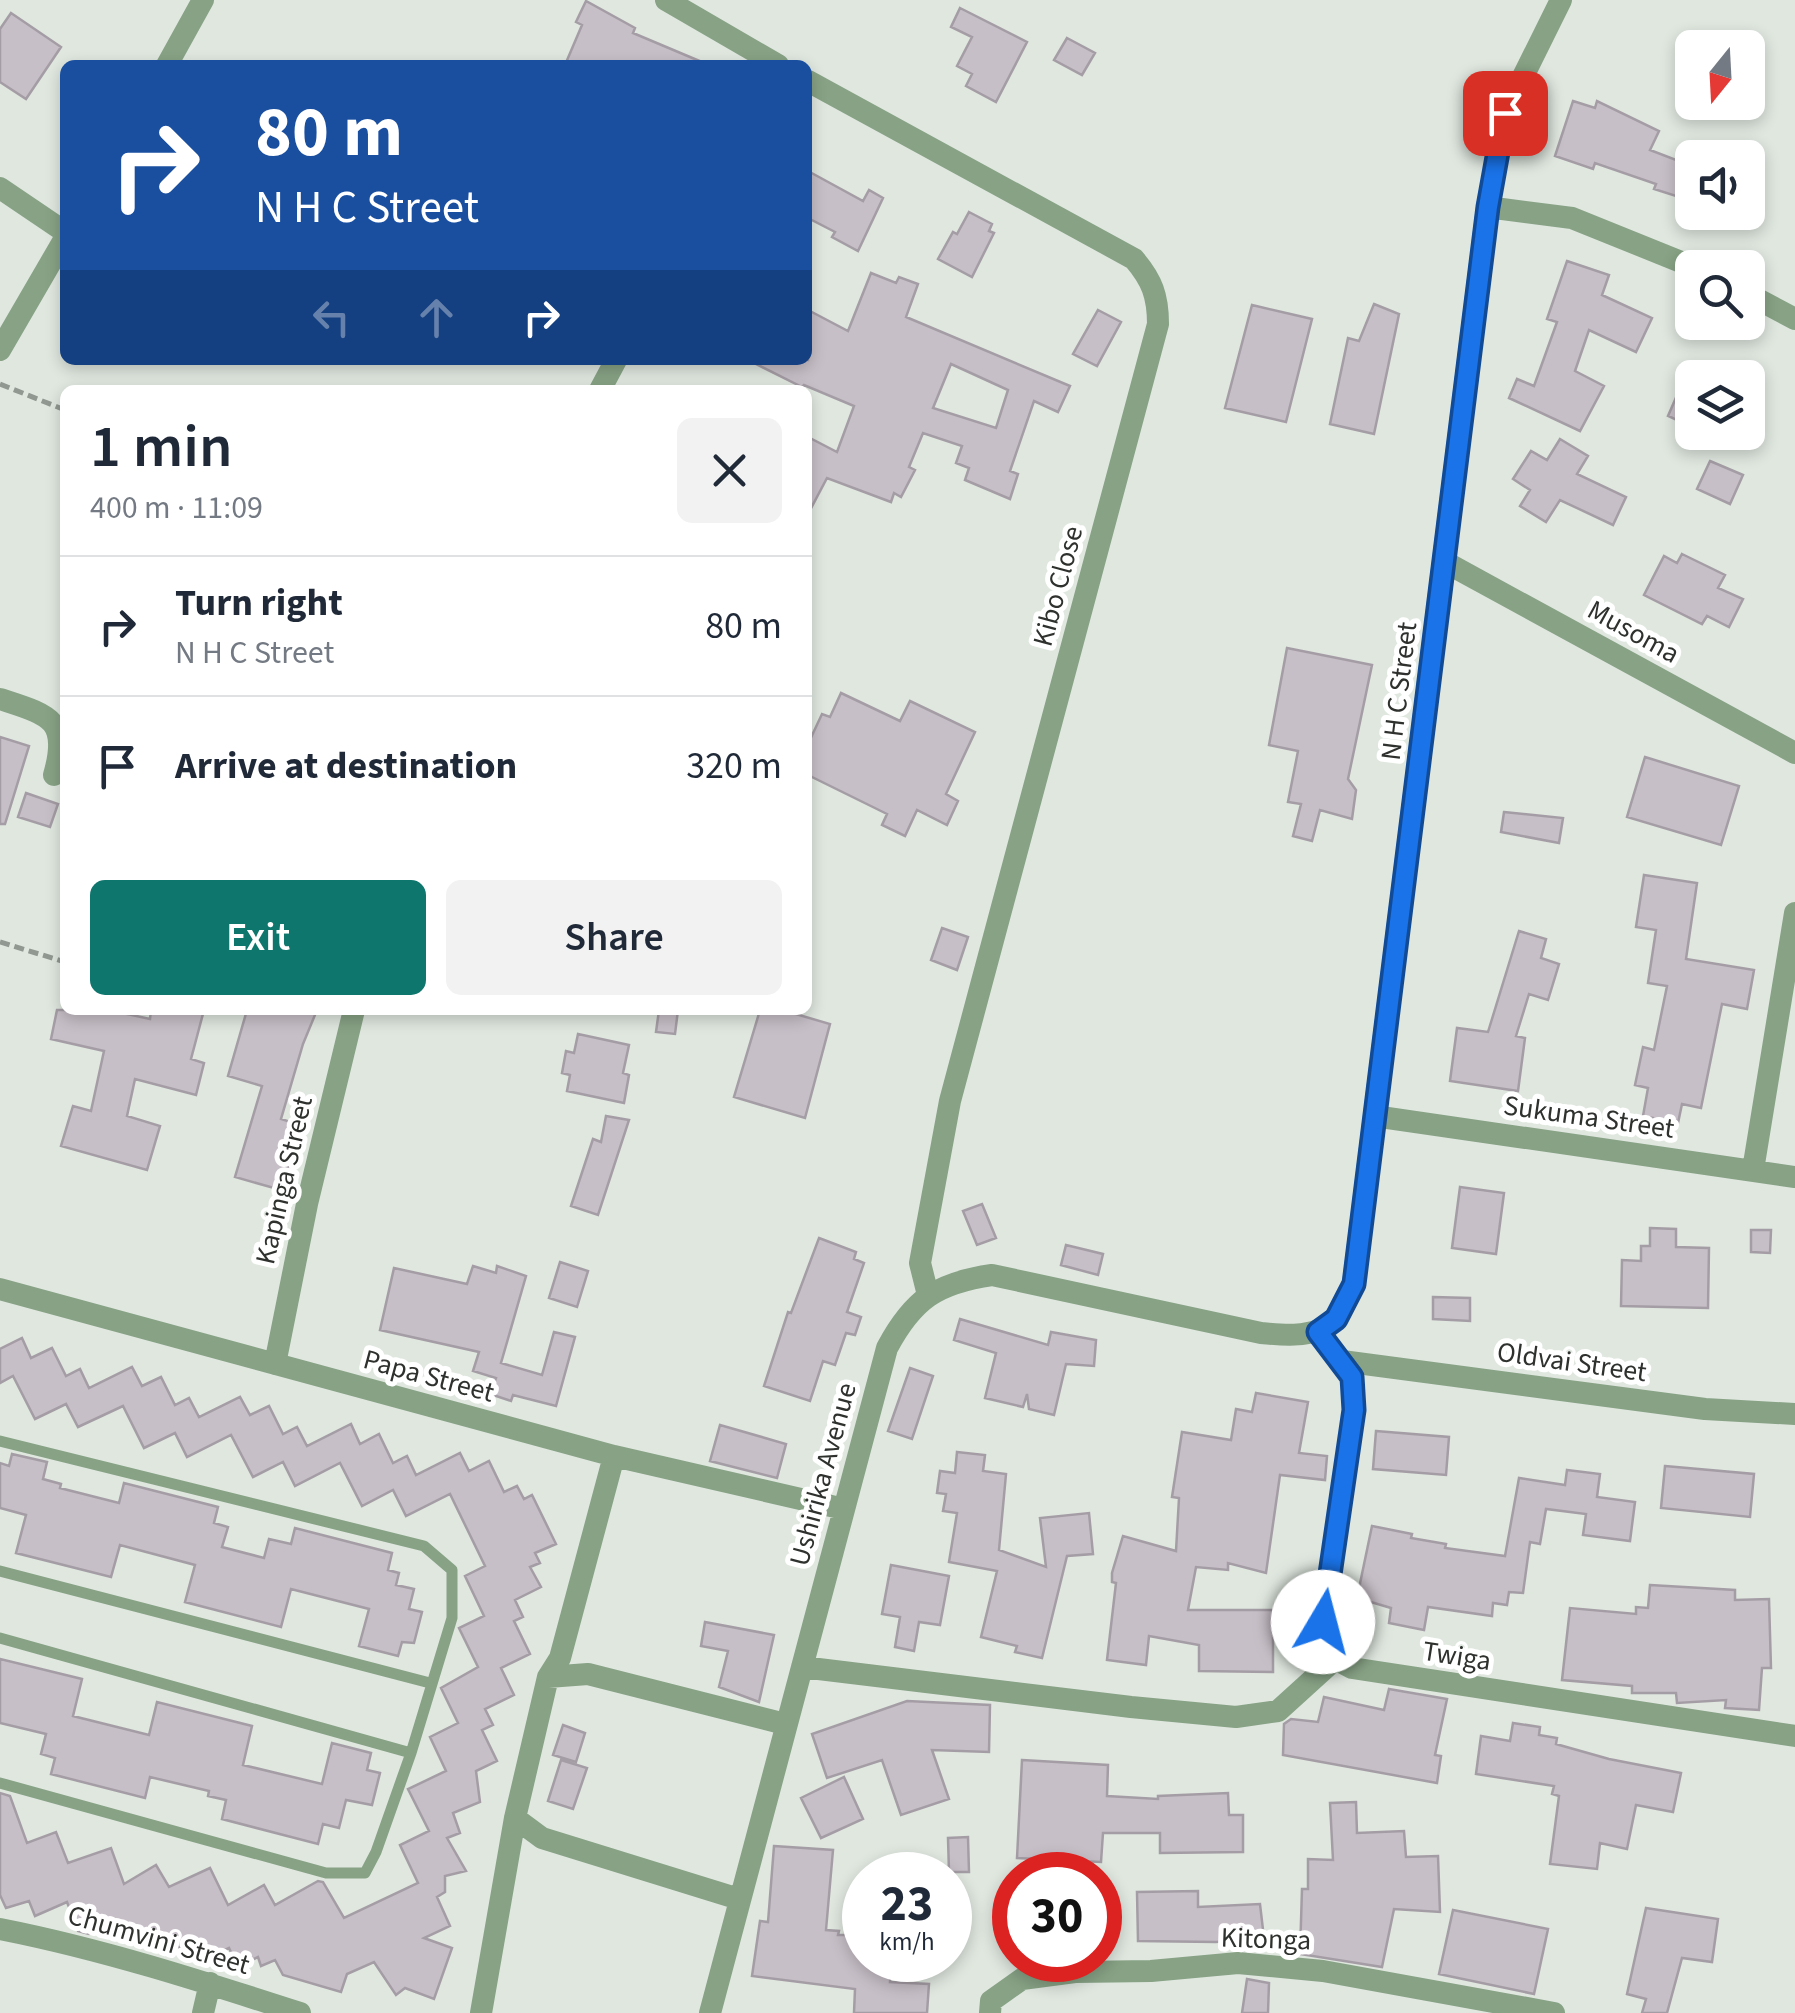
<!DOCTYPE html>
<meta charset="utf-8">
<style>
:root{--surface:#fff;--page:#f2f2f3;--text:#1f2937;--muted:#747a83;--line:#e0e1e3;--accent:#0f766e}
body{margin:0;font-family:"Source Sans 3",sans-serif;background:var(--page);color:var(--text);height:100vh;display:flex;flex-direction:column;font-size:38px;white-space:nowrap}
*{box-sizing:border-box;margin:0}
p{font-size:32px;color:var(--muted)}
.icon{flex:none;width:55px;height:55px;fill:none;stroke:currentColor;stroke-width:2;stroke-linecap:round;stroke-linejoin:round}
.map{position:relative;flex:1;overflow:hidden}
.sheet{position:absolute;left:60px;top:385px;width:752px;height:630px;display:flex;flex-direction:column;background:var(--surface);border-radius:15px;box-shadow:0 5px 15px #0003}
.sheet>*{flex:none}
.hud{position:absolute;left:60px;top:60px;width:752px;height:305px;border-radius:15px;box-shadow:0 5px 15px #0003;background:#1a4fa0;color:#fff;overflow:hidden}
.needle{width:65px;rotate:198deg}
.controls{position:absolute;left:1675px;top:30px;display:grid;gap:20px}
.controls a{display:grid;place-items:center;width:90px;height:90px;border-radius:15px;background:var(--surface);box-shadow:0 5px 15px #0003;font-size:50px}
.speed{position:absolute;left:842px;top:1852px;display:flex;gap:20px;font-size:50px;font-weight:700;text-align:center}
.speed>*{display:grid;place-content:center;width:130px;height:130px;border-radius:50%;background:var(--surface);box-shadow:0 5px 15px #0003;line-height:1}
.speed small{font-size:25px;font-weight:400}
.speed .limit{border:15px solid #d22;background:#fff;color:#111}
.pin{position:absolute;display:grid;place-items:center;width:85px;height:85px;color:#fff;margin:-42px;border-radius:20px;box-shadow:0 5px 15px #0006}
.me{position:absolute;width:110px;margin:-55px;rotate:8deg;stroke-linejoin:round;filter:drop-shadow(0 0 8px #0008)}
.turn{display:flex;align-items:center;gap:35px;height:210px;padding:0 30px;font-size:45px}
.turn .icon{width:130px;height:130px;stroke-width:2.5}
.turn b{display:block;font-size:70px;line-height:85px}
.lanes{display:flex;align-items:center;height:95px;padding:0 30px;background:#0003;justify-content:center;gap:50px;direction:ltr}
.lanes .off{opacity:.35}
.round{display:grid;place-items:center;flex:none;width:105px;height:105px;border-radius:15px;background:var(--page)}
.head{display:flex;align-items:center;justify-content:space-between;height:170px;padding:0 30px}
h1{font-size:60px;font-weight:600;line-height:75px}
.cta{display:flex;gap:20px;margin-top:auto;padding:20px 30px}
.cta a{flex:1;height:115px;border-radius:15px;background:var(--accent);color:#fff;font-size:40px;font-weight:600;line-height:115px;text-align:center}
.cta a+a{background:var(--page);color:var(--text)}
ul{padding:0;list-style:none}
li{display:flex;align-items:center;gap:30px;height:140px;padding:0 30px;border-top:2px solid var(--line)}
li div{flex:1}
li b{display:block;font-size:38px}
li em{font-style:normal}
.map>svg:first-child{display:block}
.building{fill:#c7bfc7;stroke:#a59da5;stroke-width:2.5;fill-rule:evenodd}
.lines{fill:none;stroke-linecap:round;stroke-linejoin:round}
.path{stroke:#919791;stroke-width:5;stroke-dasharray:10 5;stroke-linecap:butt}
.service{stroke:#87a285;stroke-width:11}
.minor{stroke:#87a285;stroke-width:22}
.route-casing{stroke:#114b97;stroke-width:25}
.route{stroke:#1a73e8;stroke-width:18}
.labels{text-anchor:middle;stroke-width:10;stroke-linejoin:round;paint-order:stroke}
.street-label{font-size:28px;fill:#2e312e;stroke:#fff}
</style>
<div class="map">
<svg width="1795" height="2013" viewBox="0 0 1795 2013">
<rect width="100%" height="100%" fill="#dfe7df"/>
<path class="building" d="M 586,1 L 635,28 L 633,33 L 709,65 L 565,65 L 582,25 L 576,22 Z
M 960,8 L 1027,42 L 996,102 L 966,86 L 972,74 L 957,66 L 972,37 L 951,27 Z
M 11,13 L 61,47 L 26,99 L 0,82 L 0,29 Z
M 1067,38 L 1095,53 L 1082,75 L 1054,60 Z
M 1573,101 L 1595,108 L 1597,101 L 1659,131 L 1650,150 L 1692,166 L 1692,188 L 1681,183 L 1676,196 L 1654,189 L 1656,184 L 1595,163 L 1593,169 L 1555,156 Z
M 808,171 L 863,201 L 869,190 L 883,198 L 858,251 L 832,237 L 835,232 L 808,218 Z
M 969,212 L 992,224 L 989,231 L 994,233 L 972,277 L 938,259 L 953,232 L 957,234 Z
M 1567,261 L 1609,275 L 1602,295 L 1652,318 L 1636,352 L 1589,330 L 1575,371 L 1604,386 L 1580,431 L 1509,398 L 1517,379 L 1534,386 L 1557,322 L 1547,319 Z
M 871,273 L 896,283 L 899,277 L 918,284 L 906,317 L 1070,386 L 1058,412 L 1034,401 L 1010,471 L 1018,474 L 1010,499 L 965,480 L 969,468 L 956,463 L 962,446 L 923,433 L 909,467 L 915,470 L 901,497 L 894,493 L 891,502 L 827,478 L 808,514 L 808,437 L 837,452 L 854,406 L 804,385 L 802,387 L 748,360 L 808,360 L 808,310 L 848,331 ZM 951,364 L 1008,390 L 996,428 L 933,408 Z
M 1374,304 L 1399,314 L 1374,434 L 1330,424 L 1348,338 L 1359,341 Z
M 1252,305 L 1312,319 L 1286,422 L 1225,408 Z
M 1098,310 L 1121,322 L 1097,366 L 1073,354 Z
M 1692,361 L 1692,427 L 1668,416 Z
M 1560,439 L 1588,456 L 1577,474 L 1626,497 L 1613,525 L 1560,500 L 1546,522 L 1520,506 L 1530,490 L 1513,479 L 1531,451 L 1547,460 Z
M 1710,461 L 1743,475 L 1730,504 L 1697,489 Z
M 1682,554 L 1725,575 L 1718,588 L 1743,599 L 1729,627 L 1707,616 L 1702,624 L 1644,595 L 1664,556 L 1677,563 Z
M 1287,648 L 1372,665 L 1348,779 L 1356,790 L 1352,819 L 1320,810 L 1312,841 L 1293,836 L 1301,804 L 1288,802 L 1298,751 L 1269,745 Z
M 841,693 L 900,721 L 910,701 L 975,732 L 946,794 L 958,801 L 947,825 L 917,810 L 905,836 L 882,825 L 887,814 L 808,775 L 808,744 L 822,714 L 830,717 Z
M 0,737 L 29,746 L 5,824 L 0,824 Z
M 1645,757 L 1739,786 L 1721,845 L 1627,817 Z
M 26,793 L 58,804 L 50,827 L 18,817 Z
M 1504,812 L 1563,818 L 1559,843 L 1501,832 Z
M 1644,875 L 1697,883 L 1686,959 L 1754,970 L 1747,1009 L 1722,1004 L 1701,1108 L 1682,1104 L 1678,1123 L 1643,1116 L 1648,1088 L 1635,1085 L 1643,1047 L 1654,1050 L 1667,986 L 1648,983 L 1656,930 L 1636,927 Z
M 942,928 L 968,937 L 957,970 L 931,960 Z
M 1519,931 L 1546,939 L 1541,958 L 1559,964 L 1548,1000 L 1529,994 L 1516,1036 L 1525,1038 L 1518,1091 L 1450,1081 L 1457,1028 L 1488,1032 Z
M 57,1010 L 109,1010 L 150,1019 L 151,1010 L 204,1010 L 191,1059 L 204,1063 L 196,1095 L 135,1079 L 127,1116 L 160,1126 L 147,1170 L 61,1146 L 73,1106 L 91,1111 L 104,1051 L 51,1039 Z
M 247,1010 L 317,1010 L 303,1044 L 281,1119 L 300,1125 L 281,1190 L 235,1177 L 262,1086 L 228,1076 Z
M 659,1010 L 678,1010 L 675,1034 L 656,1032 Z
M 760,1010 L 782,1010 L 830,1024 L 805,1118 L 734,1097 Z
M 578,1034 L 629,1045 L 623,1073 L 629,1075 L 624,1103 L 567,1091 L 570,1075 L 562,1073 L 566,1051 L 574,1053 Z
M 606,1116 L 629,1120 L 598,1215 L 571,1206 L 593,1139 L 601,1142 Z
M 1460,1187 L 1504,1193 L 1496,1254 L 1452,1248 Z
M 982,1204 L 996,1238 L 977,1245 L 963,1211 Z
M 1650,1228 L 1676,1229 L 1676,1247 L 1709,1248 L 1708,1308 L 1621,1306 L 1622,1260 L 1641,1261 L 1641,1246 L 1650,1246 Z
M 1751,1230 L 1771,1230 L 1770,1253 L 1751,1252 Z
M 819,1238 L 856,1252 L 854,1259 L 864,1263 L 847,1312 L 861,1317 L 855,1335 L 846,1333 L 835,1365 L 823,1361 L 810,1401 L 764,1386 L 788,1312 L 791,1313 Z
M 1066,1245 L 1103,1254 L 1098,1275 L 1061,1265 Z
M 560,1262 L 588,1271 L 577,1307 L 549,1298 Z
M 473,1266 L 496,1273 L 497,1266 L 526,1276 L 501,1363 L 542,1375 L 554,1332 L 575,1337 L 556,1406 L 513,1395 L 511,1401 L 490,1394 L 496,1378 L 473,1371 L 479,1352 L 380,1330 L 394,1268 L 467,1284 Z
M 1433,1297 L 1470,1298 L 1470,1321 L 1433,1319 Z
M 960,1319 L 1048,1345 L 1051,1332 L 1096,1340 L 1094,1366 L 1066,1364 L 1054,1415 L 1029,1409 L 1027,1394 L 1023,1407 L 985,1398 L 996,1353 L 954,1340 Z
M 22,1338 L 31,1358 L 52,1348 L 66,1376 L 80,1369 L 89,1388 L 132,1367 L 142,1386 L 161,1377 L 175,1405 L 189,1398 L 199,1417 L 240,1397 L 250,1415 L 269,1406 L 283,1434 L 297,1427 L 307,1446 L 351,1424 L 360,1444 L 379,1434 L 393,1463 L 407,1456 L 416,1475 L 460,1453 L 469,1471 L 489,1461 L 504,1492 L 517,1486 L 524,1499 L 532,1495 L 556,1544 L 535,1553 L 540,1563 L 530,1567 L 541,1587 L 515,1600 L 523,1617 L 514,1621 L 530,1654 L 501,1668 L 514,1695 L 485,1709 L 493,1725 L 482,1730 L 497,1761 L 476,1771 L 480,1802 L 453,1813 L 460,1833 L 447,1838 L 466,1871 L 445,1876 L 445,1892 L 437,1897 L 450,1926 L 424,1938 L 452,1948 L 434,1999 L 405,1988 L 396,1995 L 374,1962 L 347,1974 L 341,1992 L 283,1975 L 275,1960 L 261,1966 L 258,1957 L 238,1967 L 229,1948 L 197,1963 L 190,1950 L 105,1928 L 89,1934 L 78,1931 L 67,1902 L 35,1916 L 29,1901 L 6,1908 L 0,1895 L 0,1793 L 10,1796 L 27,1843 L 56,1832 L 68,1863 L 111,1848 L 124,1884 L 156,1865 L 169,1887 L 210,1868 L 228,1905 L 264,1885 L 275,1905 L 318,1881 L 323,1882 L 344,1918 L 418,1883 L 400,1845 L 429,1831 L 408,1789 L 446,1771 L 430,1737 L 458,1723 L 441,1688 L 478,1667 L 459,1628 L 484,1616 L 465,1576 L 485,1566 L 450,1494 L 406,1516 L 393,1490 L 362,1506 L 340,1463 L 295,1486 L 283,1462 L 253,1477 L 231,1435 L 187,1457 L 175,1433 L 144,1448 L 123,1406 L 78,1427 L 66,1404 L 35,1419 L 13,1376 L 0,1383 L 0,1349 Z
M 910,1368 L 933,1376 L 912,1439 L 888,1431 Z
M 1256,1393 L 1308,1402 L 1299,1453 L 1327,1456 L 1325,1480 L 1280,1475 L 1266,1573 L 1228,1563 L 1228,1570 L 1196,1567 L 1188,1610 L 1273,1610 L 1273,1672 L 1199,1671 L 1199,1645 L 1149,1636 L 1146,1665 L 1107,1660 L 1116,1583 L 1112,1582 L 1112,1573 L 1123,1536 L 1176,1551 L 1179,1498 L 1172,1497 L 1182,1432 L 1231,1440 L 1236,1409 L 1252,1412 Z
M 720,1425 L 786,1444 L 777,1478 L 710,1461 Z
M 1376,1431 L 1449,1437 L 1446,1475 L 1373,1469 Z
M 957,1452 L 985,1455 L 983,1471 L 1006,1474 L 999,1550 L 1046,1567 L 1040,1518 L 1089,1513 L 1093,1554 L 1067,1556 L 1042,1658 L 1015,1652 L 1017,1646 L 981,1637 L 997,1571 L 949,1562 L 957,1513 L 943,1511 L 946,1494 L 937,1493 L 940,1471 L 955,1473 Z
M 12,1454 L 47,1462 L 43,1479 L 61,1484 L 60,1488 L 119,1503 L 124,1483 L 218,1507 L 214,1523 L 228,1527 L 222,1547 L 264,1558 L 269,1539 L 291,1544 L 295,1528 L 392,1553 L 388,1570 L 399,1573 L 396,1585 L 414,1589 L 409,1609 L 422,1612 L 414,1643 L 402,1642 L 398,1656 L 359,1646 L 369,1609 L 291,1589 L 281,1627 L 185,1602 L 195,1565 L 120,1545 L 111,1577 L 16,1553 L 26,1515 L 0,1508 L 0,1463 L 9,1466 Z
M 1665,1466 L 1754,1474 L 1750,1517 L 1661,1508 Z
M 1567,1470 L 1600,1474 L 1597,1497 L 1635,1502 L 1630,1541 L 1583,1535 L 1586,1514 L 1546,1509 L 1540,1544 L 1530,1542 L 1523,1593 L 1509,1592 L 1507,1605 L 1493,1603 L 1492,1616 L 1428,1607 L 1424,1630 L 1389,1623 L 1391,1608 L 1357,1598 L 1372,1526 L 1412,1534 L 1411,1538 L 1446,1544 L 1445,1548 L 1505,1556 L 1519,1478 L 1565,1485 Z
M 891,1565 L 949,1576 L 940,1625 L 919,1622 L 914,1651 L 895,1647 L 900,1617 L 882,1614 Z
M 1650,1585 L 1735,1590 L 1735,1600 L 1769,1599 L 1771,1668 L 1762,1668 L 1759,1710 L 1725,1708 L 1726,1700 L 1677,1703 L 1676,1693 L 1632,1693 L 1632,1686 L 1562,1680 L 1570,1608 L 1636,1614 L 1636,1607 L 1648,1608 Z
M 705,1622 L 774,1635 L 759,1702 L 719,1687 L 728,1651 L 701,1646 Z
M 0,1659 L 82,1679 L 73,1716 L 149,1735 L 157,1702 L 252,1726 L 243,1765 L 322,1784 L 332,1743 L 371,1753 L 367,1770 L 380,1773 L 372,1805 L 346,1800 L 339,1828 L 323,1824 L 318,1844 L 222,1819 L 226,1800 L 208,1796 L 209,1791 L 150,1777 L 145,1798 L 51,1774 L 55,1758 L 41,1754 L 46,1734 L 0,1723 Z
M 1389,1689 L 1447,1699 L 1435,1755 L 1441,1756 L 1437,1783 L 1283,1755 L 1284,1724 L 1291,1719 L 1318,1722 L 1324,1697 L 1384,1710 Z
M 907,1701 L 990,1705 L 989,1752 L 932,1750 L 949,1799 L 901,1815 L 882,1760 L 827,1778 L 812,1734 Z
M 1513,1723 L 1540,1727 L 1539,1735 L 1557,1738 L 1556,1744 L 1609,1759 L 1681,1773 L 1673,1812 L 1636,1805 L 1627,1849 L 1600,1843 L 1597,1869 L 1550,1864 L 1559,1796 L 1552,1794 L 1554,1786 L 1476,1774 L 1481,1736 L 1510,1741 Z
M 563,1725 L 585,1733 L 576,1762 L 553,1755 Z
M 561,1760 L 587,1768 L 573,1809 L 548,1801 Z
M 1022,1760 L 1108,1765 L 1107,1796 L 1158,1799 L 1158,1796 L 1228,1793 L 1229,1815 L 1243,1815 L 1243,1852 L 1160,1853 L 1160,1833 L 1103,1833 L 1101,1862 L 1017,1858 Z
M 844,1777 L 863,1819 L 821,1838 L 801,1798 Z
M 1356,1802 L 1357,1833 L 1404,1831 L 1406,1857 L 1438,1856 L 1440,1912 L 1394,1909 L 1382,1967 L 1300,1954 L 1302,1889 L 1308,1889 L 1308,1859 L 1333,1860 L 1330,1803 Z
M 968,1837 L 969,1872 L 949,1872 L 948,1838 Z
M 774,1846 L 833,1850 L 826,1930 L 839,1931 L 838,1935 L 865,1935 L 865,1960 L 891,1960 L 890,1982 L 929,1984 L 927,2013 L 854,2013 L 855,1989 L 752,1976 L 760,1921 L 768,1922 Z
M 1198,1891 L 1198,1907 L 1260,1904 L 1264,1938 L 1216,1942 L 1138,1941 L 1137,1892 Z
M 1646,1908 L 1718,1919 L 1712,1962 L 1682,1958 L 1667,2013 L 1642,2013 L 1646,1999 L 1627,1994 Z
M 1453,1910 L 1548,1929 L 1534,1994 L 1439,1974 Z
M 1247,1979 L 1269,1983 L 1268,2013 L 1242,2013 Z"/>
<g class="lines">
<path class="path" d="M 0,384 L 65,410
M 0,942 L 65,962"/>
<path class="service" d="M 0,1441 L 424,1546 L 452,1570 L 452,1618 L 411,1753
M 0,1571 L 430,1683
M 0,1638 L 411,1753 L 376,1852 L 365,1873 L 326,1873 L 0,1783"/>
<path class="minor" d="M 666,0 L 778,65
M 167,65 L 203,0
M 808,81 L 1134,259 C 1152,280 1158,296 1158,324 L 950,1101 L 920,1263 L 928,1295
M 0,188 L 65,232
M 1487,207 L 1572,218 L 1696,268
M 1748,294 L 1795,319
M 0,350 L 65,238
M 600,390 L 616,360
M 1445,562 L 1795,753
M 0,699 C 49,715 70,719 54,775
M 1374,1116 L 1795,1177
M 1753,1170 L 1795,913
M 0,1289 L 614,1456 L 844,1509
M 1318,1332 L 1352,1377 L 1354,1410 L 1322,1634 L 1331,1657 L 1352,1668 L 1795,1736
M 1342,1361 L 1705,1409 L 1795,1414
M 275,1364 L 307,1204 L 354,1010
M 802,1667 L 1131,1707 L 1236,1717 L 1278,1711 L 1332,1662 L 1331,1657
M 548,1677 L 588,1674 L 785,1724
M 515,1818 L 542,1838 L 739,1899
M 0,1929 C 102,1949 201,1981 300,2013
M 203,2013 L 210,1983
M 481,2013 L 515,1818 L 548,1677 L 560,1658 L 614,1456
M 710,2013 L 887,1348 C 913,1299 937,1283 992,1275 L 1261,1333 C 1312,1338 1335,1335 1353,1284 L 1487,207 L 1505,113 L 1561,0
M 990,2013 L 991,2001 L 1022,1979 L 1075,1972 L 1151,1971 L 1238,1963 L 1323,1971 L 1554,2013"/>
</g>
<g class="lines">
<g class="route-casing">
<path id="route" d="M 1323,1622 L 1354,1410 L 1352,1377 L 1318,1332 L 1336,1319 L 1354,1284 L 1488,207 L 1505,113"/>
</g>
<use href="#route" class="route"/>
</g>
<g class="labels">
<g class="street-label">
<text transform="translate(1057 586) rotate(-75)" y="10">Kibo Close</text>
<text transform="translate(1634 631) rotate(29)" y="10">Musoma</text>
<text transform="translate(1398 691) rotate(-83)" y="10">N H C Street</text>
<text transform="translate(1589 1116) rotate(8)" y="10">Sukuma Street</text>
<text transform="translate(283 1180) rotate(-77)" y="10">Kapinga Street</text>
<text transform="translate(1572 1361) rotate(8)" y="10">Oldvai Street</text>
<text transform="translate(429 1375) rotate(15)" y="10">Papa Street</text>
<text transform="translate(822 1474) rotate(-75)" y="10">Ushirika Avenue</text>
<text transform="translate(1457 1655) rotate(9)" y="10">Twiga</text>
<text transform="translate(1266 1938) rotate(2)" y="10">Kitonga</text>
<text transform="translate(159 1939) rotate(16)" y="10">Chumvini Street</text>
</g>
</g>
</svg>
<div class="controls">
<a><svg class="needle" viewBox="-14 -14 28 28"><path d="M0-13l5 13h-10z" fill="#e53935"/><path d="M0 13l5-13h-10z" fill="#747a83"/></svg></a>
<a><svg class="icon" aria-label="sound" viewBox="0 0 24 24"><path d="M4 9h4l5-4v14l-5-4H4zM17 9q2 3 0 6"/></svg></a>
<a><svg class="icon" aria-label="search" viewBox="0 0 24 24"><circle cx="10" cy="10" r="6"/><path d="M15 15l6 6"/></svg></a>
<a><svg class="icon" aria-label="layers" viewBox="0 0 24 24"><path d="M12 4l9 5-9 5-9-5zM3 14l9 5 9-5"/></svg></a>
</div>
<div class="speed"><div>23<small>km/h</small></div><div class="limit">30</div></div>
<div class="pin" style="left:1505px;top:113px;background:#d93025"><svg class="icon" aria-label="arrive" viewBox="0 0 24 24"><path d="M6 21V4h12l-3 4 3 4H6"/></svg></div>
<svg class="me" style="left:1323px;top:1622px" viewBox="-20 -20 40 40"><circle r="19" fill="#fff"/><path d="M0-13L10 11 0 6-10 11z" fill="#1a73e8"/></svg>
<div class="hud">
<div class="turn"><svg class="icon" aria-label="right" viewBox="0 0 24 24"><path d="M7 20v-9h11M14 6l5 5-5 5"/></svg><div><b>80 m</b>N H C Street</div></div>
<div class="lanes"><svg class="icon off" aria-label="left" viewBox="0 0 24 24"><path d="M17 20v-9H6M10 6l-5 5 5 5"/></svg><svg class="icon off" aria-label="ahead" viewBox="0 0 24 24"><path d="M12 20V5M6 11l6-6 6 6"/></svg><svg class="icon" aria-label="right" viewBox="0 0 24 24"><path d="M7 20v-9h11M14 6l5 5-5 5"/></svg></div>
</div>
<section class="sheet">
<div class="head"><div><h1>1 min</h1><p>400 m · 11:09</p></div><a class="round"><svg class="icon" aria-label="close" viewBox="0 0 24 24"><path d="M6 6l12 12M18 6L6 18"/></svg></a></div>
<ul>
<li><svg class="icon" aria-label="right" viewBox="0 0 24 24"><path d="M7 20v-9h11M14 6l5 5-5 5"/></svg><div><b>Turn right</b><p>N H C Street</p></div><em>80 m</em></li>
<li><svg class="icon" aria-label="arrive" viewBox="0 0 24 24"><path d="M6 21V4h12l-3 4 3 4H6"/></svg><div><b>Arrive at destination</b></div><em>320 m</em></li>
</ul>
<div class="cta"><a>Exit</a><a>Share</a></div>
</section>
</div>
